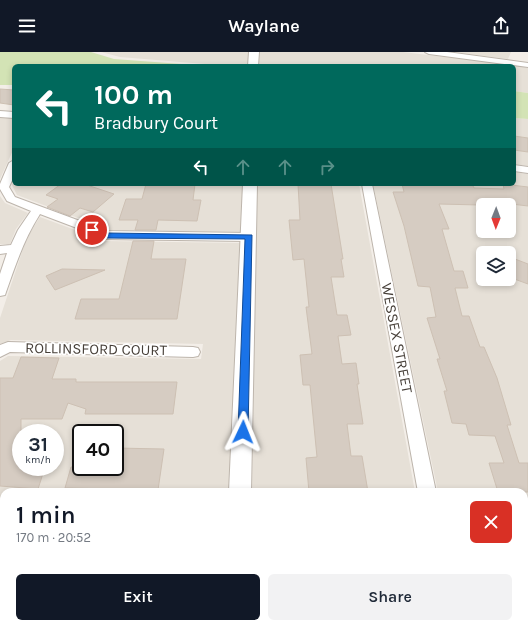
<!DOCTYPE html>
<meta charset="utf-8">
<style>
:root{--surface:#fff;--page:#f2f2f3;--text:#1f2937;--muted:#747a83;--accent:#111827}
body{margin:0;font-family:Karla,sans-serif;background:var(--page);color:var(--text);height:100vh;display:flex;flex-direction:column;font-size:15px;white-space:nowrap}
*{box-sizing:border-box;margin:0}
p{font-size:13px;color:var(--muted)}
.icon{flex:none;width:22px;height:22px;fill:none;stroke:currentColor;stroke-width:2;stroke-linecap:round;stroke-linejoin:round}
.map{position:relative;flex:1;overflow:hidden}
.drawer{position:absolute;left:0px;top:436px;width:528px;height:140px;display:flex;flex-direction:column;background:var(--surface);border-radius:12px 12px 0 0;box-shadow:0 2px 6px #0003}
.drawer>*{flex:none}
.banner{position:absolute;left:12px;top:12px;width:504px;height:122px;border-radius:6px;box-shadow:0 2px 6px #0003;background:#00695c;color:#fff;overflow:hidden}
.needle{width:26px;rotate:181deg}
.controls{position:absolute;left:476px;top:146px;display:grid;gap:8px}
.controls a{display:grid;place-items:center;width:40px;height:40px;border-radius:6px;background:var(--surface);box-shadow:0 2px 6px #0003;font-size:20px}
.speed{position:absolute;left:12px;top:372px;display:flex;gap:8px;font-size:20px;font-weight:700;text-align:center}
.speed>*{display:grid;place-content:center;width:52px;height:52px;border-radius:50%;background:var(--surface);box-shadow:0 2px 6px #0003;line-height:1}
.speed small{font-size:10px;font-weight:400}
.speed .limit{border:2px solid #111;border-radius:6px;background:#fff;color:#111}
.pin{position:absolute;display:grid;place-items:center;width:34px;height:34px;color:#fff;margin:-17px;border:2px solid #fff;border-radius:50%;box-shadow:0 1px 4px #0007}
.me{position:absolute;width:44px;margin:-22px;rotate:2deg;stroke-linejoin:round;filter:drop-shadow(0 0 3px #0008)}
.turn{display:flex;align-items:center;gap:14px;height:84px;padding:0 16px;font-size:18px}
.turn .icon{width:52px;height:52px;stroke-width:2.5}
.turn b{display:block;font-size:28px;line-height:34px}
.lanes{display:flex;align-items:center;height:38px;padding:0 16px;background:#0003;justify-content:center;gap:20px;direction:ltr}
.lanes .off{opacity:.35}
.round{display:grid;place-items:center;flex:none;width:42px;height:42px;border-radius:6px;background:var(--page)}
.summary{display:flex;align-items:center;justify-content:space-between;height:68px;padding:0 16px}
h1{font-size:24px;font-weight:600;line-height:30px;color:var(--accent)}
.primary-button{display:flex;gap:8px;margin-top:auto;padding:8px 16px}
.primary-button a{flex:1;height:46px;border-radius:6px;background:var(--accent);color:#fff;font-size:16px;font-weight:600;line-height:46px;text-align:center}
.primary-button a+a{background:var(--page);color:var(--text)}
header{display:flex;justify-content:space-between;align-items:center;height:52px;padding:0 16px;background:var(--accent);color:#fff;font-size:18px;font-weight:600}
.map>svg:first-child{display:block}
.residential{fill:#e6e0d7;fill-rule:evenodd}
.green{fill:#d3e3b5}
.building{fill:#d6ccc2;stroke:#cdc0b3}
.lines{fill:none;stroke-linecap:round;stroke-linejoin:round}
.minor-casing{stroke:#bdb5ac;stroke-width:2}
.tertiary-casing{stroke:#bdb5ac;stroke-width:2}
.minor{fill:#fff;fill-rule:evenodd}
.tertiary{fill:#fff;fill-rule:evenodd}
.route{fill:#1a73e8;stroke:#114b97}
.labels{text-anchor:middle;stroke-width:3.5;stroke-linejoin:round;paint-order:stroke}
.street-label{font-size:15px;fill:#463f38;stroke:#fff}
</style>
<header><svg class="icon" aria-label="menu" viewBox="0 0 24 24"><path d="M4 6h16M4 12h16M4 18h16"/></svg>Waylane<svg class="icon" aria-label="share" viewBox="0 0 24 24"><path d="M12 15V3M7 8l5-5 5 5M5 13v7h14v-7"/></svg></header>
<div class="map">
<svg width="528" height="576" viewBox="0 0 528 576">
<rect width="100%" height="100%" fill="#f3eee8"/>
<path class="residential" d="M 101,0 L 248,0 L 248,14 L 229,14 L 120,5 Z
M 259,0 L 403,0 L 513,13 L 528,16 L 528,41 L 514,39 L 514,14 L 259,14 Z
M 454,0 L 511,0 L 508,7 Z
M 0,65 L 14,66 L 14,96 L 0,127 Z
M 514,66 L 528,67 L 528,114 L 514,112 Z
M 514,120 L 528,122 L 528,576 L 466,576 L 465,572 L 524,572 L 524,440 L 438,440 L 373,132 L 514,132 ZM 483,153 L 509,153 L 509,179 L 483,179 ZM 483,201 L 509,201 L 509,227 L 483,227 Z
M 14,127 L 14,132 L 138,132 L 138,133 L 243,132 L 241,180 L 110,178 L 17,143 L 12,133 Z
M 257,132 L 359,132 L 415,440 L 252,440 Z
M 0,144 L 5,151 L 28,161 L 16,177 L 10,192 L 0,192 Z
M 40,165 L 105,189 L 241,191 L 229,440 L 4,440 L 4,453 L 0,453 L 0,309 L 8,304 L 201,307 L 203,292 L 11,288 L 0,292 L 0,266 L 23,197 L 31,179 ZM 21,381 L 55,381 L 55,415 L 21,415 ZM 81,381 L 115,381 L 115,415 L 81,415 Z
M 0,479 L 4,479 L 4,572 L 34,572 L 32,576 L 0,576 Z
M 60,572 L 221,572 L 221,576 L 59,576 Z
M 248,572 L 439,572 L 440,576 L 248,576 Z"/>
<path class="green" d="M 0,0 L 91,0 L 114,7 L 208,14 L 14,14 L 14,33 L 0,33 Z
M 514,39 L 528,41 L 528,67 L 514,66 Z"/>
<path class="building" d="M 0,37 L 14,38 L 14,53 L 0,51 Z
M 514,84 L 528,86 L 528,100 L 514,98 Z
M 61,132 L 84,132 L 114,142 L 93,160 L 80,156 L 70,164 L 47,155 L 58,147 L 46,143 Z
M 146,132 L 195,132 L 193,148 L 201,148 L 197,169 L 158,168 L 156,178 L 135,178 L 138,168 L 119,168 L 126,147 L 142,147 Z
M 298,132 L 331,132 L 343,207 L 341,207 L 344,225 L 331,225 L 337,263 L 347,263 L 351,283 L 338,284 L 342,312 L 356,311 L 359,332 L 357,332 L 363,372 L 347,372 L 351,404 L 362,404 L 368,440 L 309,440 L 306,406 L 317,405 L 310,333 L 303,333 L 300,303 L 312,302 L 306,255 L 309,255 L 304,207 L 293,208 L 289,168 L 300,168 Z
M 402,132 L 472,132 L 474,136 L 504,137 L 503,132 L 528,135 L 528,154 L 478,148 L 480,153 L 439,152 L 449,177 L 442,177 L 454,219 L 463,219 L 468,236 L 455,236 L 462,264 L 469,264 L 480,295 L 484,295 L 497,326 L 511,373 L 507,373 L 519,411 L 528,411 L 528,440 L 498,440 L 489,411 L 504,411 L 495,384 L 469,383 L 466,372 L 452,371 L 444,339 L 447,339 L 437,307 L 440,307 L 427,266 L 436,265 L 430,235 L 418,234 L 404,174 L 393,140 L 404,140 Z
M 133,189 L 154,189 L 151,207 L 186,207 L 177,267 L 75,267 L 81,247 L 119,247 Z
M 515,207 L 528,212 L 528,232 L 509,225 L 509,216 Z
M 62,217 L 105,218 L 55,238 L 46,224 Z
M 21,305 L 59,306 L 52,327 L 76,327 L 76,330 L 177,330 L 173,362 L 85,362 L 86,357 L 68,351 L 62,367 L 21,367 L 21,415 L 45,415 L 38,437 L 0,434 L 0,326 L 13,326 Z
M 115,396 L 164,397 L 158,438 L 65,436 L 71,415 L 115,415 Z"/>
<g class="lines">
<g class="minor-casing">
<path id="minor" d="M 425,0 L 447,0 L 528,11 L 528,15 L 429,2 Z
M 0,59 L 14,60 L 14,66 L 0,65 Z
M 14,108 L 14,124 L 9,135 L 15,145 L 107,179 L 249,181 L 253,182 L 255,185 L 253,188 L 249,189 L 106,187 L 40,162 C 24,187 16,212 6,240 L 5,243 L 0,244 L 0,222 L 7,201 L 0,202 L 0,194 L 11,193 L 18,178 L 31,159 L 7,149 L 0,137 L 0,132 L 9,111 Z
M 514,113 L 528,115 L 528,121 L 514,119 Z
M 362,132 L 372,132 L 436,440 L 418,440 Z
M 8,290 L 193,295 L 198,296 L 200,300 L 198,304 L 193,305 L 10,300 L 0,305 L 0,293 Z
M 0,458 L 4,458 L 4,474 L 0,474 Z
M 37,572 L 57,572 L 56,576 L 36,576 Z
M 443,572 L 463,572 L 463,576 L 443,576 Z"/>
</g>
<g class="tertiary-casing">
<path id="tertiary" d="M 249,0 L 259,0 L 258,14 L 248,14 Z
M 243,132 L 257,132 L 251,440 L 229,440 Z
M 222,572 L 248,572 L 247,576 L 221,576 Z"/>
</g>
<use href="#minor" class="minor"/>
<use href="#tertiary" class="tertiary"/>
</g>
<path class="route" d="M 92,176 L 107,181 L 252,183 L 248,380 L 247,383 L 243,384 L 239,383 L 238,380 L 245,187 L 106,186 L 90,180 L 89,178 Z"/>
<g class="labels">
<g class="street-label">
<text transform="translate(397 286) rotate(79)" y="5">WESSEX STREET</text>
<text transform="translate(96 297) rotate(1)" y="5">ROLLINSFORD COURT</text>
</g>
</g>
</svg>
<div class="controls">
<a><svg class="needle" viewBox="-14 -14 28 28"><path d="M0-13l5 13h-10z" fill="#e53935"/><path d="M0 13l5-13h-10z" fill="#747a83"/></svg></a>
<a><svg class="icon" aria-label="layers" viewBox="0 0 24 24"><path d="M12 4l9 5-9 5-9-5zM3 14l9 5 9-5"/></svg></a>
</div>
<div class="speed"><div>31<small>km/h</small></div><div class="limit">40</div></div>
<div class="pin" style="left:92px;top:178px;background:#d93025"><svg class="icon" aria-label="arrive" viewBox="0 0 24 24"><path d="M6 21V4h12l-3 4 3 4H6"/></svg></div>
<svg class="me" style="left:243px;top:380px" viewBox="-20 -20 40 40"><path d="M0-17L14 15 0 8-14 15z" fill="#1a73e8" stroke="#fff" stroke-width="4"/></svg>
<div class="banner">
<div class="turn"><svg class="icon" aria-label="left" viewBox="0 0 24 24"><path d="M17 20v-9H6M10 6l-5 5 5 5"/></svg><div><b>100 m</b>Bradbury Court</div></div>
<div class="lanes"><svg class="icon" aria-label="left" viewBox="0 0 24 24"><path d="M17 20v-9H6M10 6l-5 5 5 5"/></svg><svg class="icon off" aria-label="ahead" viewBox="0 0 24 24"><path d="M12 20V5M6 11l6-6 6 6"/></svg><svg class="icon off" aria-label="ahead" viewBox="0 0 24 24"><path d="M12 20V5M6 11l6-6 6 6"/></svg><svg class="icon off" aria-label="right" viewBox="0 0 24 24"><path d="M7 20v-9h11M14 6l5 5-5 5"/></svg></div>
</div>
<section class="drawer">
<div class="summary"><div><h1>1 min</h1><p>170 m · 20:52</p></div><a class="round" style="background:#d93025;color:#fff"><svg class="icon" aria-label="close" viewBox="0 0 24 24"><path d="M6 6l12 12M18 6L6 18"/></svg></a></div>
<div class="primary-button"><a>Exit</a><a>Share</a></div>
</section>
</div>
